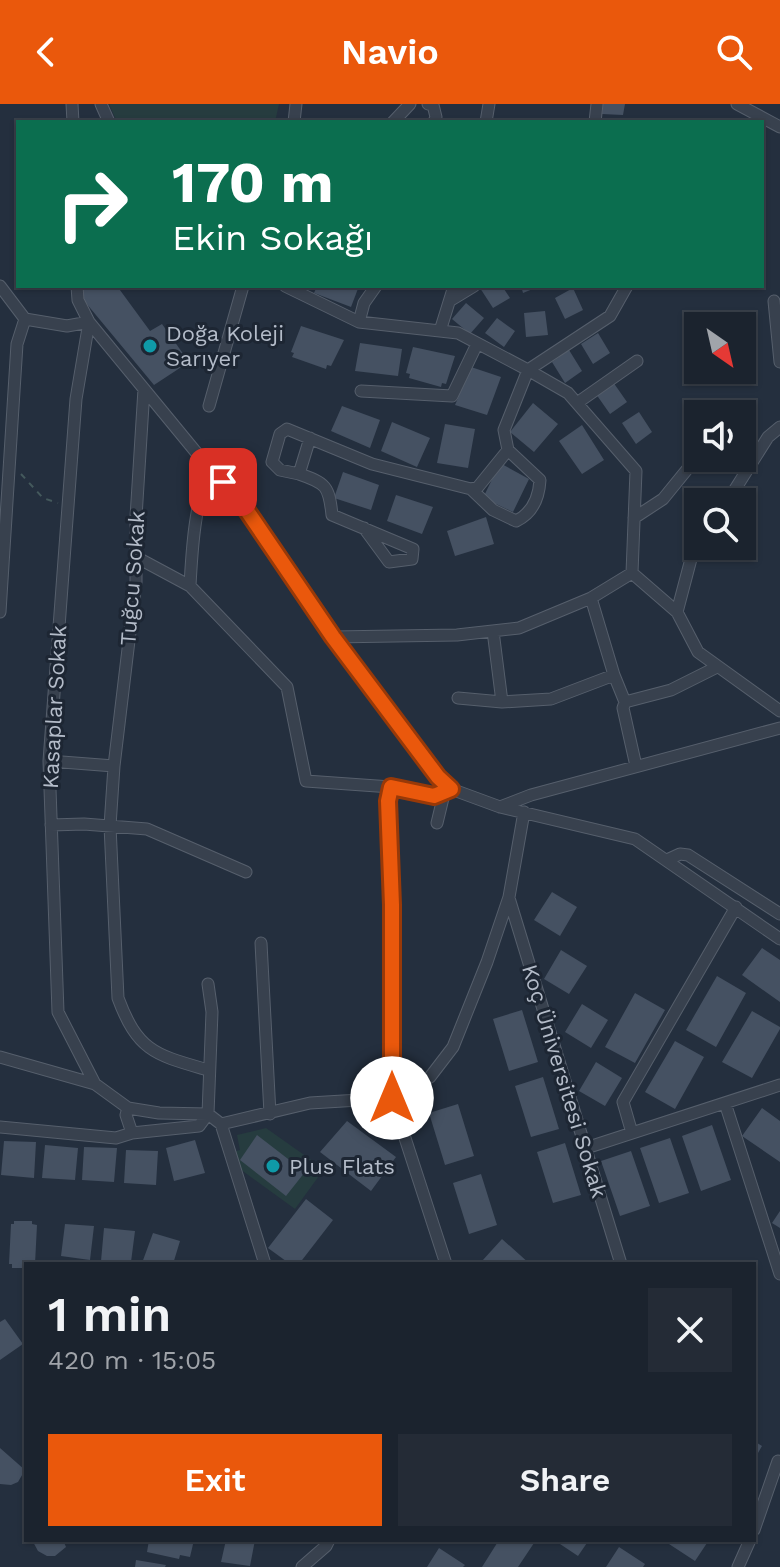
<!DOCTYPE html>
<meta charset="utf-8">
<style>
:root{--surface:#1b232e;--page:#242b36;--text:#f1f3f6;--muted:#a0a4aa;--line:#39404a;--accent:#ea580c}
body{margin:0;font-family:"Work Sans",sans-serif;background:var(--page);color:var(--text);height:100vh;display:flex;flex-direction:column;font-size:30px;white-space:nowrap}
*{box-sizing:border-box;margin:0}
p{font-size:26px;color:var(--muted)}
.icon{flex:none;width:44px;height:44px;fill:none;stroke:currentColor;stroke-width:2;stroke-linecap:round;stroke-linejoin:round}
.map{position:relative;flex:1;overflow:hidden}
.sheet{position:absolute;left:24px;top:1158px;width:732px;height:280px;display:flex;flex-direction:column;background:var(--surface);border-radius:0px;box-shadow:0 2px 6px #0004,0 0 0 2px var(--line)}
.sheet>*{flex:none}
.top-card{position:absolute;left:16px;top:16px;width:748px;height:168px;border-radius:0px;box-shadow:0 2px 6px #0004,0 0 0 2px var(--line);background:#0b6e4f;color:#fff;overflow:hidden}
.needle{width:52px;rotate:146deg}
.controls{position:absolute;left:684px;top:208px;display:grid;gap:16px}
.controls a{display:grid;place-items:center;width:72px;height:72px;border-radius:0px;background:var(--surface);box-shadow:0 2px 6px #0004,0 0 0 2px var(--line);font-size:40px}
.pin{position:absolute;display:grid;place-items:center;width:68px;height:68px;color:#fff;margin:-34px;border-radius:16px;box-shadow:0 4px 12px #0006}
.me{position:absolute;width:88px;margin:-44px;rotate:0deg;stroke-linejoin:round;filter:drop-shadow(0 0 6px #0008)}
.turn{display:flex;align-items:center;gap:28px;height:168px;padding:0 24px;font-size:36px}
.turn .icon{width:104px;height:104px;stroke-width:2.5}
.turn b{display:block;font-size:56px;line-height:68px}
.round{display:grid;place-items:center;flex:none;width:84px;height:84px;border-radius:0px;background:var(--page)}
.head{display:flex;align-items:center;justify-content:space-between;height:136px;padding:0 24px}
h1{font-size:48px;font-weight:600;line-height:60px}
.cta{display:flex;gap:16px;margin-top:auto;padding:16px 24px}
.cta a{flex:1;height:92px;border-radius:0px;background:var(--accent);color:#fff;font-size:32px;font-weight:600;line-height:92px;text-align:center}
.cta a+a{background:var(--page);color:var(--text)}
header{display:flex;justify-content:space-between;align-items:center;height:104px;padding:0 24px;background:var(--accent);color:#fff;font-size:36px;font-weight:600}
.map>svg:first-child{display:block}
.green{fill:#263c3f}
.building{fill:#455162}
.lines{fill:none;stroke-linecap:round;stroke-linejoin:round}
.minor-casing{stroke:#565f6c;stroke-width:13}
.path{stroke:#44595c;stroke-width:2;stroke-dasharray:6 6;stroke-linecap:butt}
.minor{stroke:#38414e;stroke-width:11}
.route-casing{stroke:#983908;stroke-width:20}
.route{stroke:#ea580c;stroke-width:14}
.culture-dot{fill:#0f9aa8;stroke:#1d2633;stroke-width:3}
.labels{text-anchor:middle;stroke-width:6;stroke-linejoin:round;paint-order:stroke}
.poi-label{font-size:22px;fill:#b4bcc9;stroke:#1d2633;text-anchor:start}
.street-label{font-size:22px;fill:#b4bcc9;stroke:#1d2633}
</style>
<header><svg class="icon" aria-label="back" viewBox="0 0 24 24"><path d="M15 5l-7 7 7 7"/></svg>Navio<svg class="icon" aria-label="search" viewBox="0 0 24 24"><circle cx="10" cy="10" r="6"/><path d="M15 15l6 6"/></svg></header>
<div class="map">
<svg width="780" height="1463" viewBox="0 0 780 1463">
<rect width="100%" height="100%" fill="#242f3e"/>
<path class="green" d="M 109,0 L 279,0 L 275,18 L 117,18 Z
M 266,1024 L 324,1065 L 295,1105 L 240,1065 L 236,1047 L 240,1046 L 237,1031 Z"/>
<path class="building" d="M 603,0 L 625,0 L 623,11 L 602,10 Z
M 81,182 L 117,182 L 150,227 L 162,220 L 189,258 L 154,281 L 81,193 Z
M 317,182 L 359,182 L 351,203 L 314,189 Z
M 484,182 L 502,182 L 510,194 L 493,204 L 480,184 Z
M 521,182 L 540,182 L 523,189 Z
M 573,184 L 583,206 L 565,215 L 555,194 Z
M 466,199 L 484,214 L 470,230 L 452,215 Z
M 545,207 L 548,231 L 526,233 L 524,209 Z
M 497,214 L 515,227 L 504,243 L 485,229 Z
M 301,222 L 344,236 L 331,262 L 327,261 L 326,265 L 292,253 L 294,249 L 291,248 Z
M 598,229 L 610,249 L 593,260 L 581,240 Z
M 360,239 L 402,245 L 398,272 L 355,267 Z
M 413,243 L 455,252 L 446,280 L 442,279 L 441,283 L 409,274 L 410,270 L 406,269 Z
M 569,246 L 582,267 L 565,279 L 552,258 Z
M 471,263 L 501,273 L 487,311 L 455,301 Z
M 613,278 L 627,298 L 610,310 L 596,290 Z
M 533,299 L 558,320 L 534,348 L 510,328 Z
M 342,302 L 380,316 L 370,344 L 331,327 Z
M 639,308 L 652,328 L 636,340 L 622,319 Z
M 392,318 L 430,334 L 417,363 L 381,347 Z
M 445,320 L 475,325 L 468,364 L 437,359 Z
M 582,321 L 604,356 L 582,370 L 559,337 Z
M 500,359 L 529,375 L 513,408 L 483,394 Z
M 343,368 L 379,381 L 371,406 L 334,394 Z
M 396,391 L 433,403 L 422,430 L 387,417 Z
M 486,413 L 494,440 L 455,452 L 447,427 Z
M 552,788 L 577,803 L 560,832 L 534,816 Z
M 762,844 L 780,856 L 780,898 L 742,871 Z
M 561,846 L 587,862 L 569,890 L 544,875 Z
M 717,872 L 746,889 L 716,943 L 686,926 Z
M 635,889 L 665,906 L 635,959 L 605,943 Z
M 582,900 L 608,916 L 591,944 L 565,928 Z
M 522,906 L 538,958 L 509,967 L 493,915 Z
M 752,907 L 780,923 L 780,925 L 752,974 L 722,958 Z
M 675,937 L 704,953 L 675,1005 L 645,988 Z
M 596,958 L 622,974 L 605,1002 L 579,987 Z
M 543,973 L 559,1025 L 531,1033 L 515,982 Z
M 458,1000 L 474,1052 L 445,1061 L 429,1009 Z
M 762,1004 L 780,1017 L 780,1058 L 742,1032 Z
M 347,1017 L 396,1053 L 371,1087 L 320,1048 Z
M 712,1021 L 731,1076 L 701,1087 L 682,1032 Z
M 257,1031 L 305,1068 L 286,1092 L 240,1056 Z
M 670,1034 L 689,1089 L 659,1099 L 640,1044 Z
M 195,1036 L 205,1069 L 174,1077 L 166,1044 Z
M 4,1037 L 36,1038 L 34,1074 L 1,1071 Z
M 565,1039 L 581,1091 L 553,1099 L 537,1048 Z
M 45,1041 L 78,1044 L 75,1076 L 42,1074 Z
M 84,1043 L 117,1044 L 114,1078 L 82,1076 Z
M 126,1046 L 158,1047 L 156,1081 L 124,1079 Z
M 631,1047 L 650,1102 L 620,1112 L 601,1057 Z
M 481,1070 L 497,1121 L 469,1130 L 453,1079 Z
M 306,1095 L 333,1116 L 299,1160 L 290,1160 L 268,1144 Z
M 780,1107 L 780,1124 L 772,1119 Z
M 14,1117 L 32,1117 L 32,1120 L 37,1121 L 35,1160 L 26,1160 L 26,1164 L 12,1164 L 12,1160 L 9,1160 L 11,1120 L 14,1120 Z
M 65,1120 L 94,1122 L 90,1156 L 61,1152 Z
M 104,1124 L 135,1127 L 131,1158 L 101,1157 Z
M 153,1129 L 180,1137 L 173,1160 L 142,1159 Z
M 502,1135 L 530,1160 L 486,1160 L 482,1157 Z
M 5,1215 L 23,1240 L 0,1256 L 0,1218 Z
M 754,1337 L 762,1342 L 754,1356 Z
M 0,1344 L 25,1366 L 18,1378 L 11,1381 L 0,1380 Z
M 32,1436 L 63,1436 L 66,1443 L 55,1452 L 47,1452 L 38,1447 Z
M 149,1436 L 194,1436 L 190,1453 L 180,1451 L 179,1455 L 147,1448 Z
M 226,1436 L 255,1436 L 250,1462 L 221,1458 Z
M 499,1436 L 536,1436 L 518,1463 L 482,1463 Z
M 554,1436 L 589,1436 L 578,1452 Z
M 672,1436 L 709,1436 L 695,1457 L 669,1440 Z
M 619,1443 L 645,1460 L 643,1463 L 606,1463 Z
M 439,1444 L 465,1461 L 463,1463 L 427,1463 Z
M 136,1456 L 166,1461 L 165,1463 L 135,1463 Z"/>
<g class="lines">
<g class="minor-casing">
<path id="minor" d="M 72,0 L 73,18
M 101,0 L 109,18
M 428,0 L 433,1 L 436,13 L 434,18
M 737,0 L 780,23
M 294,18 L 296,0
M 393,18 L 410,0
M 486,18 L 489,0
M 595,18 L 597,0
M 0,182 L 25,215 L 67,222 L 89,218
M 77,182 L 78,196 L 89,218 L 209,364 L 237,392 L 333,533 L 438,673 L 451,685 L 500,703 L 635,735 L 780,835
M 285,182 L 359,218 L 458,229 L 528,266 L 568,289 L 636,367 L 632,469 L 591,494 L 519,524 L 457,531 L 333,533
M 451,196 L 474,182
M 774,197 L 780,258
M 89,218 L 76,295 L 49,657 L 58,908 L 95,980
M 359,218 L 364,199 L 376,182
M 440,227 L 454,182
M 144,285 L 136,413 L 136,478 L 114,662 L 110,722 L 118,894 C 138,948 156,951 208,966
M 361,287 L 452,292 L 477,240
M 577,299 L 637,257
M 209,302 L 243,182
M 310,334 L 299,370 C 326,379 329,382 332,411 L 413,445 L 412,455 L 389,458 L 364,424
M 299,370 L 280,366 L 272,358 L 280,330 L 287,325 L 372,360 L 471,385 L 478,383 L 508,346 L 504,326 L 528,266 L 610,212 L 627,182
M 471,385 L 493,406 L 516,417 C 533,409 539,393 540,376 L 508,346
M 727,398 L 768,333 L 780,323
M 634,414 L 663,395 L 698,352
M 136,453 L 190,482 L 287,583 L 306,677 L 391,683 L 434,692 L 451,685
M 632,469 L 677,508 L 698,548 L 780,607
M 190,482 C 192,443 195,400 209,364
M 591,494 L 614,571
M 0,508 L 17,240 L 25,215
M 677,508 L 691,455 L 699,442
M 493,527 L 502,598
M 458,594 L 502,598 L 551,595 L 614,571 L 625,598
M 49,657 L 114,662
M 636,662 L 623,604 L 625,598 L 671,586 L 717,563
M 391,683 L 388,697 L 392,801 L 392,994 L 446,1160
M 500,703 L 531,691 L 780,624
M 437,719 L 444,690
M 51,721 L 84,720 L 147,725 L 246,768
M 667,756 L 680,750 L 688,751 L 780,810
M 509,794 L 621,1160
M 261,839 L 270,1010
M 208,880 L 212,908 L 208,1010 L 221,1020 L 310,999 L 392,994 L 430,973 L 453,943 L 487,858 L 509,793 L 524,708
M 0,953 L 95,980 L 128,1004 L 159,1009 L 208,1010
M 725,999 L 780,1170
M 128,1004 L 126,1011 L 132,1029
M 221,1020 L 265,1160
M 0,1023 L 116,1034 L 132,1029 L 199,1022 L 208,1010
M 632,1029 L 623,998 L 736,803
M 586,1044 L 780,981
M 754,1426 L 778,1357
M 302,1463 L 326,1442 L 329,1436
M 738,1463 L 750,1436"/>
</g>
<path class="path" d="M 21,370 L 43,394 L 58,399"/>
<use href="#minor" class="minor"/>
</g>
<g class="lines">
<g class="route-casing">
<path id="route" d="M 223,378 L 237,392 L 333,533 L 438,673 L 451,685 L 434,692 L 391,683 L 388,697 L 392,801 L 392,994"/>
</g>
<use href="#route" class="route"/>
</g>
<g class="culture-dot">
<circle cx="150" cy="242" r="8"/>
<circle cx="273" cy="1062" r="8"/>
</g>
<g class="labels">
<g class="poi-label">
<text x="166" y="237">Doğa Koleji<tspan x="166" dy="25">Sarıyer</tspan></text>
<text x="289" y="1070">Plus Flats</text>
</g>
<g class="street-label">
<text transform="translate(132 474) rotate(-86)" y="8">Tuğcu Sokak</text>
<text transform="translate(54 603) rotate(-87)" y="8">Kasaplar Sokak</text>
<text transform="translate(565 977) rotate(73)" y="8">Koç Üniversitesi Sokak</text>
</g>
</g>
</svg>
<div class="controls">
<a><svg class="needle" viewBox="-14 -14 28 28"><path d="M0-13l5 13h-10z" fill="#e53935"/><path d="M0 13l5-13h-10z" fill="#a0a4aa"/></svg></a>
<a><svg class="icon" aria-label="sound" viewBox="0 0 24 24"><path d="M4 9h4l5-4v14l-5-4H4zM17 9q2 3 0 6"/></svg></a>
<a><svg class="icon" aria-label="search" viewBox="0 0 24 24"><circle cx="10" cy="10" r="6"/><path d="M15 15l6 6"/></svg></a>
</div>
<div class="pin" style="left:223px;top:378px;background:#d93025"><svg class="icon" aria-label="arrive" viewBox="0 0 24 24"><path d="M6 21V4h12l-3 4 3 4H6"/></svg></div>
<svg class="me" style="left:392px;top:994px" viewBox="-20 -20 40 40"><circle r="19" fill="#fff"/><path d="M0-13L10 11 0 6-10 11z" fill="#ea580c"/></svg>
<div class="top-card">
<div class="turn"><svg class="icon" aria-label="right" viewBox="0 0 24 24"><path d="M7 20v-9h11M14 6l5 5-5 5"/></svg><div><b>170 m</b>Ekin Sokağı</div></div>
</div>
<section class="sheet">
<div class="head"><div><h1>1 min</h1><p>420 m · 15:05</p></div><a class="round"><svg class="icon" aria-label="close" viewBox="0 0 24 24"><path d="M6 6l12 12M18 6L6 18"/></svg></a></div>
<div class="cta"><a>Exit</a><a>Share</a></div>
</section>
</div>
